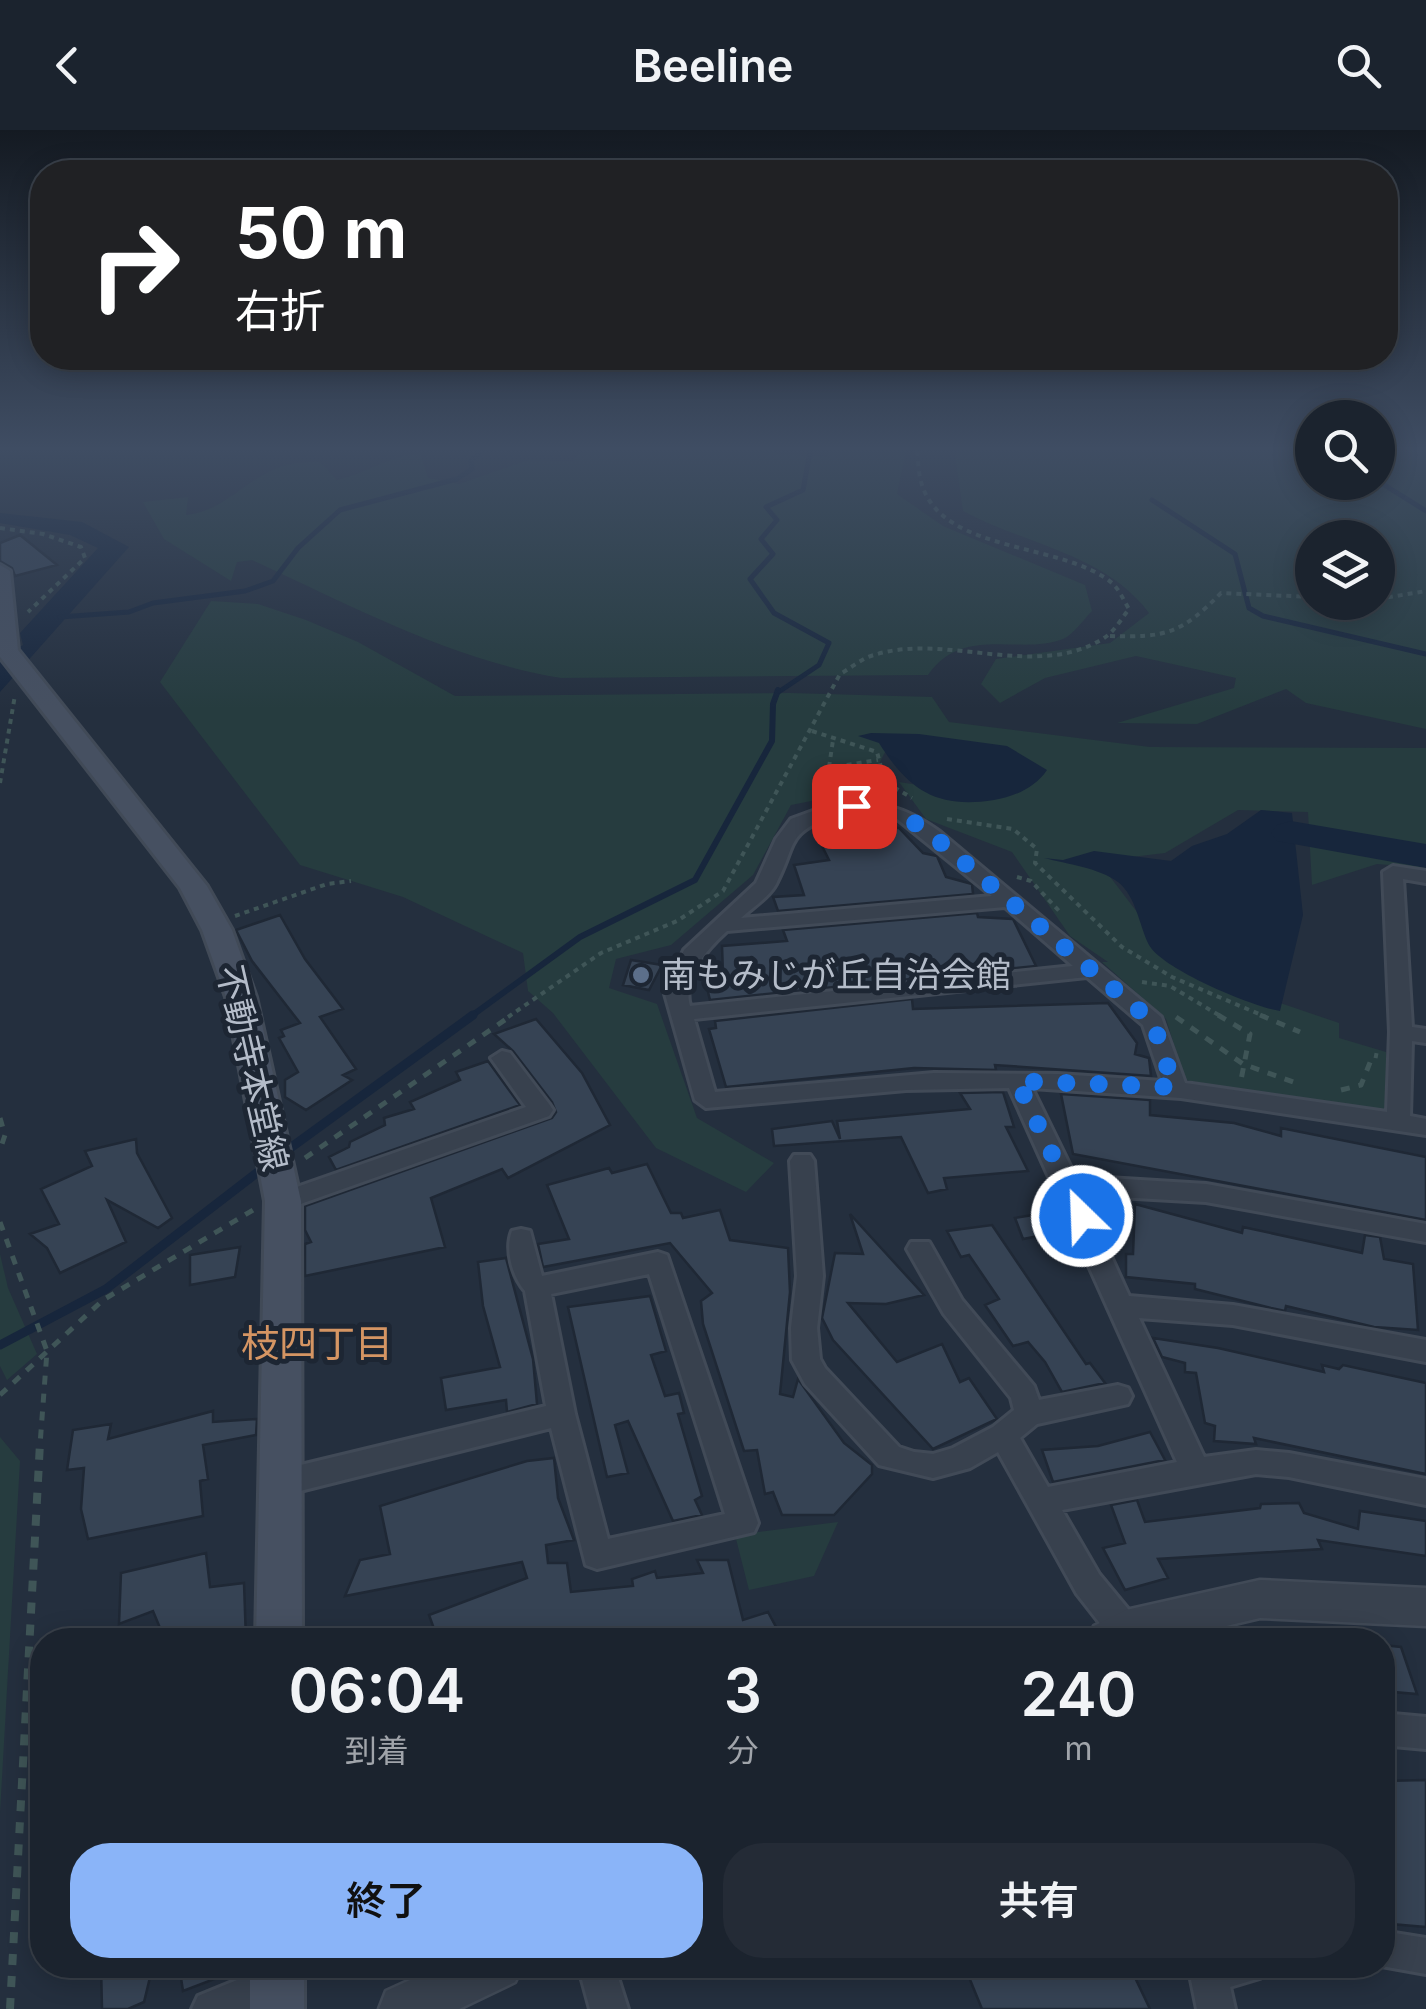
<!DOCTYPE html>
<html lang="ja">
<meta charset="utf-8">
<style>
:root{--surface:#1b232e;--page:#242b36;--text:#f1f3f6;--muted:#a0a4aa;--line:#39404a;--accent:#8ab4f8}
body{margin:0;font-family:Inter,"Noto Sans JP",sans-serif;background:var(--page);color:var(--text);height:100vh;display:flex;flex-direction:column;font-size:38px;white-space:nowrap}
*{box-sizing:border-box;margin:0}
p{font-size:32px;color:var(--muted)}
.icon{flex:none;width:55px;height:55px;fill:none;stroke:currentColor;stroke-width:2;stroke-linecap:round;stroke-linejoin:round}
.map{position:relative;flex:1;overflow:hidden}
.details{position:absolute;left:30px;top:1498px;width:1365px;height:350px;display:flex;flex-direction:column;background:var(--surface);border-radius:40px;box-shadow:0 5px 25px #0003,0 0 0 2px var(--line)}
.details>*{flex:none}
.top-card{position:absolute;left:30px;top:30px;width:1368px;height:210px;border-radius:40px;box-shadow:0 5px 25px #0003,0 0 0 2px var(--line);background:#202124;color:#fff;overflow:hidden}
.controls{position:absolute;left:1295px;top:270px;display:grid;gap:20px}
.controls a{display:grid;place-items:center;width:100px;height:100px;border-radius:50%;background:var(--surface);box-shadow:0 5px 25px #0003,0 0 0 2px var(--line);font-size:50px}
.pin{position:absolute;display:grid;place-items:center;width:85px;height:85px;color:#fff;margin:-42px;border-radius:20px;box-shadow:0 5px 15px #0006}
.me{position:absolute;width:110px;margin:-55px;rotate:336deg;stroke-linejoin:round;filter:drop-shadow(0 0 8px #0008)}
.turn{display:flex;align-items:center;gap:35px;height:210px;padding:0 40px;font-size:45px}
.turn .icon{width:130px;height:130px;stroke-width:2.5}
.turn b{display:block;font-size:70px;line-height:85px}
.eta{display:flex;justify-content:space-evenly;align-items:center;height:170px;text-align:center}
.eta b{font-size:60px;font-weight:600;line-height:70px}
.button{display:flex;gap:20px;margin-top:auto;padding:20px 40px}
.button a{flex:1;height:115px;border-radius:40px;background:var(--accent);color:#111;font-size:40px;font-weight:600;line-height:115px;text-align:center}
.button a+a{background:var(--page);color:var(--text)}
header{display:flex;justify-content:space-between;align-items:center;height:130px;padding:0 40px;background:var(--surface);font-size:45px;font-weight:600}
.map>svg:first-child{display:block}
.green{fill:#263c3f;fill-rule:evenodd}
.water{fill:#17263c}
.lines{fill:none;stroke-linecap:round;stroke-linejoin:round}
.stream-far2{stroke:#17263c;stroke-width:5}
.stream-far1{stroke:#17263c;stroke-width:6}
.stream{stroke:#17263c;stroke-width:9}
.river{fill:#17263c;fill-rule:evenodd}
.building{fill:#364354;stroke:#1f2835;stroke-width:2.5}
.minor-casing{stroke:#414a57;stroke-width:6}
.tertiary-casing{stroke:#414a57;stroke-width:5}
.secondary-casing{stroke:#414a57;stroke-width:6}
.path-far2{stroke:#3f5557;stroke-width:4;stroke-dasharray:5 5;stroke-linecap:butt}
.path-far1{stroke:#3f5557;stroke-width:5;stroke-dasharray:9 9;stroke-linecap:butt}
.path{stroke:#3f5557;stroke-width:8;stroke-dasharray:11 11;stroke-linecap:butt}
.minor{fill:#38414e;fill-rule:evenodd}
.tertiary{fill:#38414e;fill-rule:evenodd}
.secondary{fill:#465061;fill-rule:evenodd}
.route{stroke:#1a73e8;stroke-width:18;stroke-dasharray:0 32.4}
.service-dot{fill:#5c6f8a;stroke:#1d2633;stroke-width:4}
.labels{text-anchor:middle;stroke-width:10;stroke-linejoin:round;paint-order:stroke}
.poi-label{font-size:35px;fill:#b4bcc9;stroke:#1d2633;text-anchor:start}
.street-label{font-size:35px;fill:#b4bcc9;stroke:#1d2633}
.neighbourhood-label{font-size:38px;fill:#d59563;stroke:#1d2633}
</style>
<header><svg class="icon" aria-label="back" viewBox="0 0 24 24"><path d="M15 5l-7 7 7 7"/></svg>Beeline<svg class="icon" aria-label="search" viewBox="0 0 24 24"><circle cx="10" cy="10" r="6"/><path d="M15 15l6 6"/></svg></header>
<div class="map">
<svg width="1426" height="1879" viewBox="0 0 1426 1879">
<rect width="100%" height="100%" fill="#242f3e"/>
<path class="green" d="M 587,316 L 777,316 L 775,323 L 827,327 L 831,316 L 907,316 L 897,364 L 943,396 L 1085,455 L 1092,481 C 1084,489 1073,505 1063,509 C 1021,526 963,494 928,545 L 561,548 C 452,530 352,476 252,430 L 237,432 L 231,451 L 164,409 L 143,372 L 188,367 L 186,385 C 236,380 254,328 320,332 L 337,350 C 368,343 388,326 420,323 L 428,348 L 459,354 L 528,330 L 573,331 Z
M 962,316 L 1312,316 L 1312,352 L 1378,352 L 1378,316 L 1426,316 L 1426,599 L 1306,573 L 1286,559 L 1197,594 L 1117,593 L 1234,558 L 1236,548 L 1136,526 L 1045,548 L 1000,573 L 981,554 L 996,529 L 1110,513 L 1149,483 C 1105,424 1026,415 963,381 L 955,325 ZM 1312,408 L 1378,408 L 1378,472 L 1312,472 Z
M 211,471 L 258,474 L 306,490 L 358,512 L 455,566 L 790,563 L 932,567 L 949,592 L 1150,617 L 1426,618 L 1426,738 L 1377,734 L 1312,755 L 1308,682 L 1238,680 L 1165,723 L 1098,731 L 1166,820 L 1254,864 L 1339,893 L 1339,908 L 1386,922 L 1387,984 L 1185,950 L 1166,889 L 1102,832 L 1108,832 L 1070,806 L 1012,722 L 926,689 L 899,652 L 963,662 L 892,608 L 866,660 L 791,675 L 753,745 L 671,815 L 616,829 L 609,858 L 657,874 L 697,988 L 774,1033 L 746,1062 L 656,1018 L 553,883 L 528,861 L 523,823 L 403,767 L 300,735 L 160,552 Z
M 0,1124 L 8,1158 L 37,1224 L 7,1250 L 0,1236 Z
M 0,1307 L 20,1331 L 0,1683 Z
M 838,1392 L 814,1446 L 749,1460 L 735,1405 Z"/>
<path class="water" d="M 0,383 L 82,392 L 129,417 L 0,562 L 0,529 L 23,515 L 20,503 L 98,418 L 70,405 L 0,393 Z
M 871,603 L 919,604 L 1007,616 L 1047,640 C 1036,657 1014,667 994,670 C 938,679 909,661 879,613 L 858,606 Z
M 1261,680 L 1292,683 L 1303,785 L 1280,881 C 1253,877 1162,839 1149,815 C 1139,795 1136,766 1118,752 C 1099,738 1067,734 1044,728 L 1063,730 L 1094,721 L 1171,731 L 1192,716 L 1227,704 Z"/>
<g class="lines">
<path class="stream-far2" d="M 1378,351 L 1426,381
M 1152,370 L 1235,424 L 1249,478 L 1263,486 L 1426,524
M 60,487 L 129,482 L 153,473 L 245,461 L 273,451 L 298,418 L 340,380 L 457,349 L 472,339 L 471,331 L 486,316
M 777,563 L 819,535 L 829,513 L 774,483 L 750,449 L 773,424 L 761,409 L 777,390 L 766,377 L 803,360 L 811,316"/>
<path class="stream-far1" d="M 470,887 L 580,807 L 695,750 L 772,611 L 773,574 L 778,560"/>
<path class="stream" d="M 282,1024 L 473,885
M 0,1215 L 106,1159 L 267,1035"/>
<path class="river" d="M 1291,691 L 1426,714 L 1426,738 L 1277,711 L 1271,703 L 1277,695 Z"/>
</g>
<path class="building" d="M 20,405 L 57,435 L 15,446 L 12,438 L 0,431 L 0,413 Z
M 872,690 L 878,697 L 899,698 L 923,723 L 937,726 L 946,747 L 972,754 L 973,764 L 778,781 L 773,767 L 804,765 L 794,735 L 829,730 L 814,700 L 854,698 L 851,692 Z
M 977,783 L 978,787 L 1013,789 L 1036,836 L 710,870 L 704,846 L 723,843 L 722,816 L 787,811 L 783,800 Z
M 280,785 L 305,829 L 343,879 L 320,887 L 356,939 L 343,945 L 352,950 L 306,980 L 285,967 L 285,950 L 298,942 L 279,908 L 284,906 L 281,900 L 300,893 L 252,831 L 236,800 Z
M 631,830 L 662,835 L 649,860 L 623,855 Z
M 912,869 L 913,879 L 1108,873 L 1137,913 L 1135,924 L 1149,928 L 1151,946 L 995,935 L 996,940 L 914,938 L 726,957 L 709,899 L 716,898 L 715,891 Z
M 536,889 L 582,943 L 610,995 L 508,1048 L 502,1039 L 431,1068 L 445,1117 L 305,1146 L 305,1114 L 311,1112 L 305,1100 L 305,1076 L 552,988 L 556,982 L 552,972 L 513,921 L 494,904 Z
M 488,931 L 520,975 L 336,1040 L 329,1027 L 349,1017 L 350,1012 L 385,995 L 384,988 L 414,979 L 410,972 L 460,950 L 456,942 Z
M 1003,962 L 1014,997 L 1006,997 L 1028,1041 L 944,1048 L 947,1059 L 928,1063 L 901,1007 L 774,1016 L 772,999 L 832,991 L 840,1009 L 837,991 L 970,979 L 960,963 Z
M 1061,964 L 1150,970 L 1150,985 L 1234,993 L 1281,1006 L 1281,998 L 1426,1027 L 1426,1090 L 1073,1024 Z
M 136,1009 L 137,1023 L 172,1088 L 158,1098 L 107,1070 L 126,1112 L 60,1143 L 47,1118 L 30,1104 L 59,1094 L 41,1059 L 92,1036 L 85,1021 Z
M 647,1034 L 671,1083 L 681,1083 L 683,1088 L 720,1080 L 730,1110 L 788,1118 L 790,1162 L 780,1264 L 793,1267 L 798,1249 L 844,1313 L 872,1335 L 872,1344 L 834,1385 L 782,1385 L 773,1362 L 765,1364 L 757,1320 L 744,1321 L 703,1194 L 701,1171 L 712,1163 L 670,1113 L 543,1137 L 538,1114 L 569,1109 L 547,1055 L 609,1038 L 612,1043 Z
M 1135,1074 L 1242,1103 L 1243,1097 L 1362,1123 L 1365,1105 L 1380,1107 L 1384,1129 L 1413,1134 L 1418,1200 L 1374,1197 L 1286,1176 L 1285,1181 L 1271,1178 L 1195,1159 L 1195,1154 L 1126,1147 L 1126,1124 L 1133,1124 Z
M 1045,1083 L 1054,1103 L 1023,1109 L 1015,1088 Z
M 850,1084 L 924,1165 L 886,1174 L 848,1173 L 897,1232 L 942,1214 L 960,1252 L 969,1248 L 997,1289 L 933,1319 L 833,1210 L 822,1188 L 835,1123 L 863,1124 Z
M 992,1095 L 1086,1234 L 1090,1233 L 1105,1253 L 1062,1262 L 1045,1232 L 1028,1212 L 1013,1216 L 985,1175 L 999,1169 L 969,1125 L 961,1127 L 947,1101 Z
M 240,1117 L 235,1147 L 190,1155 L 190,1125 Z
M 506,1128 L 533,1229 L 537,1274 L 507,1282 L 506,1270 L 446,1280 L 441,1248 L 500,1237 L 483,1176 L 478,1132 Z
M 650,1166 L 666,1221 L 651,1225 L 665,1266 L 679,1263 L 684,1283 L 678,1284 L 702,1366 L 695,1370 L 702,1385 L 673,1391 L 628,1291 L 615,1295 L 628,1343 L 607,1347 L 568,1177 Z
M 1153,1208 L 1218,1218 L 1324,1242 L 1322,1235 L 1339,1239 L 1343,1235 L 1426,1253 L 1426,1344 L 1254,1308 L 1256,1314 L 1214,1311 L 1215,1296 L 1205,1293 L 1196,1243 L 1185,1242 L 1185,1233 L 1162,1227 Z
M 213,1281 L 213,1292 L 257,1289 L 256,1305 L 203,1315 L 208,1349 L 200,1351 L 203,1386 L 88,1409 L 81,1379 L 84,1338 L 67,1340 L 73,1300 L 111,1294 L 108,1309 Z
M 1150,1302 L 1165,1330 L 1053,1352 L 1042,1320 L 1098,1316 Z
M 554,1328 L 558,1368 L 574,1410 L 546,1415 L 548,1433 L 567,1433 L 571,1462 L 633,1456 L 632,1449 L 655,1441 L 657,1448 L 703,1443 L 697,1430 L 728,1430 L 743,1490 L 768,1482 L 783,1510 L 438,1510 L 429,1485 L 527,1448 L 522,1432 L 345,1466 L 360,1430 L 390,1424 L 380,1376 L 527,1331 Z
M 1137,1370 L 1145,1392 L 1260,1378 L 1261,1374 L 1299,1373 L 1304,1383 L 1358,1399 L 1360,1381 L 1426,1391 L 1426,1426 L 1318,1410 L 1322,1419 L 1158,1429 L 1168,1448 L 1125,1460 L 1103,1418 L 1125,1413 L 1111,1375 Z
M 206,1423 L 210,1457 L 244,1453 L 246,1510 L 165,1510 L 153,1481 L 119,1494 L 121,1443 Z
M 1382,1515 L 1401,1517 L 1417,1564 L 1382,1561 Z
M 1426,1650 L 1426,1797 L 1391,1794 L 1382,1756 L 1382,1651 Z
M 101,1835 L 153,1835 L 144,1872 L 128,1879 L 102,1879 Z
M 179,1835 L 246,1835 L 246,1837 L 183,1861 Z
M 964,1835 L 1129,1835 L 1150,1879 L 982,1879 Z"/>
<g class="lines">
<g class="minor-casing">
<path id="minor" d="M 832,674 C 882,674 898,672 940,702 L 1161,887 L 1185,953 L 1387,982 L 1390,902 L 1383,742 L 1393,736 L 1426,741 L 1426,753 L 1403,749 L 1412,897 L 1426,899 L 1426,913 L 1412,911 L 1410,986 L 1426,989 L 1426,1005 L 1181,968 L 1032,958 L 1075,1046 L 1206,1054 L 1426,1094 L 1426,1112 L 1206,1072 L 1083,1065 L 1129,1166 L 1233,1175 L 1426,1210 L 1426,1232 L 1233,1195 L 1139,1188 L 1204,1327 L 1256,1320 L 1289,1323 L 1426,1349 L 1426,1375 L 1289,1347 L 1256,1344 L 1062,1380 L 1099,1444 L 1137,1490 L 1145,1510 L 1113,1510 L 1077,1464 L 998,1322 L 970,1338 L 933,1348 L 879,1335 L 805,1254 L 792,1230 L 791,1198 L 797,1146 L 790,1031 L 794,1025 L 810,1025 L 814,1031 L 823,1146 L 817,1198 L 820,1229 L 825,1238 L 899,1317 L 914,1322 L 933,1324 L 953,1318 L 993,1297 L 1014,1280 L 1011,1268 L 944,1184 L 911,1126 L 907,1119 L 911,1112 L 929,1112 L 962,1170 L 1034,1256 L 1039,1270 L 1118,1255 L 1128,1258 L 1132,1266 L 1128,1274 L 1037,1294 L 1020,1308 L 1048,1357 L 1177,1332 L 1009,958 L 906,960 L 706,978 L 695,970 L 665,864 L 684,820 L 756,753 L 776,709 L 791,689 ZM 835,684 L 896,688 L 992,766 L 741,788 C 752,778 769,767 776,754 C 798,711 784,706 835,684 ZM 1005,777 L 1073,836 L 690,876 C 682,847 707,819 727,801 ZM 1087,847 L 1143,895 L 1162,951 L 1058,944 L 934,943 L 715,962 L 694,889 Z
M 502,921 L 510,923 L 549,974 L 553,980 L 549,986 L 292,1077 L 274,1077 L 271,1071 L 274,1065 L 526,977 L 491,928 Z
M 521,1099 L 530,1101 L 542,1146 L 658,1122 L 667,1125 L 758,1393 L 754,1402 L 597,1439 L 586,1435 L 551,1298 L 280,1366 L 270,1362 L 265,1353 L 270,1344 L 280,1340 L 546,1276 L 525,1161 C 512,1146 505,1119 512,1101 ZM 649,1144 L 725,1384 L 608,1409 L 575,1284 L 551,1164 Z
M 1382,1583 L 1426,1587 L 1426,1619 L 1382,1615 Z
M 1382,1801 L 1426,1808 L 1426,1844 L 1376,1835 L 1382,1835 Z
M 274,1835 L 289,1840 L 295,1853 L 289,1866 L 258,1879 L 192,1879 L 198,1866 Z
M 578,1835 L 614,1835 L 628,1879 L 590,1879 Z
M 1188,1835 L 1265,1835 L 1260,1848 L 1230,1857 L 1235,1879 L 1197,1879 Z"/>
</g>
<g class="tertiary-casing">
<path id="tertiary" d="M 1260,1450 L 1426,1458 L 1426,1496 L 1260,1488 L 1167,1510 L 1088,1510 L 1094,1496 L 1126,1480 Z
M 443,1835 L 523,1835 L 515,1852 L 459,1879 L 379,1879 L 386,1861 Z"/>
</g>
<g class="secondary-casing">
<path id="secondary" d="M 0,435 L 10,441 L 18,520 L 207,756 L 232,800 L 256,867 L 301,1071 L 302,1510 L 256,1510 L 265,1071 L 226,867 L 202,800 L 180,758 L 0,527 Z
M 250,1835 L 304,1835 L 304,1879 L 250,1879 Z"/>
</g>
<path class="path-far2" d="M 0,398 L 43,404 L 81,417 L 85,428 L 28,482
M 1378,469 L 1426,461
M 1110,506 C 1166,508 1182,503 1221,463 L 1312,467
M 812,601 L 877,622 L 885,652 L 912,668
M 827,638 L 878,630
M 0,653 L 15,565
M 814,662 L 828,644 L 833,610
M 947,689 L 1013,699 L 1037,719 L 1035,733 L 1122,817 L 1172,847 L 1266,887
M 1017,747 L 1031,751 L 1061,783
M 235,786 L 327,754 L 351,751
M 1142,852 L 1170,856 L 1222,887
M 508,887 L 601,823 L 677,791 L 723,761 L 840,544 C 851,538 862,528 874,525 C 946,502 1037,551 1104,508 C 1114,502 1122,488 1129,479 C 1124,471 1119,459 1112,453 C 1063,412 944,424 922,355 C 918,343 918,328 917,316"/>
<path class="path-far1" d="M 1218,885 L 1250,904 L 1241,950
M 1260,885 L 1300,902
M 1176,887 L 1243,934 L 1296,953
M 1341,960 L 1361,955 L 1373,925 L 1378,926
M 0,988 L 5,1005 L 0,1020
M 305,1028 L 512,885
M 0,1092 L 47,1221 L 40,1315
M 0,1265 L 103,1170 L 253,1080"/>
<path class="path" d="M 10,1879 L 40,1313"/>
<use href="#minor" class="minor"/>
<use href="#tertiary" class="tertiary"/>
<use href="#secondary" class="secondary"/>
</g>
<linearGradient id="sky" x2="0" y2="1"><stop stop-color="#141a22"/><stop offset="0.55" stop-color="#3f4d63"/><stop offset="1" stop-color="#3f4d63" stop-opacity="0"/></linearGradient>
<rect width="1426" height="579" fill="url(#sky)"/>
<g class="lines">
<path class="route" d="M 854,676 L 902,684 L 933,706 L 1153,892 L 1174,957 L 1017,951 L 1082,1086"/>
</g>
<circle class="service-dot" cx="641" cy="845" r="10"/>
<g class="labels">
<g class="poi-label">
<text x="661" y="857">南もみじが丘自治会館</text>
</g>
<g class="street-label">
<text transform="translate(252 938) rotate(77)" y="12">不動寺本堂線</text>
</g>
<g class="neighbourhood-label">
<text x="317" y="1227">枝四丁目</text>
</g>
</g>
</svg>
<div class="controls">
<a><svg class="icon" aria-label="search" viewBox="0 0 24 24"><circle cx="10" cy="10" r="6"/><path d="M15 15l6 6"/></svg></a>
<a><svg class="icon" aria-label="layers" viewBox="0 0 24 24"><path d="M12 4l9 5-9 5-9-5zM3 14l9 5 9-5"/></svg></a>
</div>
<div class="pin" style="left:854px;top:676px;background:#d93025"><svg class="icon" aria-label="arrive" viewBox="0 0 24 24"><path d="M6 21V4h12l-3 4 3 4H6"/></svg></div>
<svg class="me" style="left:1082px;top:1086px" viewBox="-20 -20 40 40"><circle r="17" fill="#1a73e8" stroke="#fff" stroke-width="3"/><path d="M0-11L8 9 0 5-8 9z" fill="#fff"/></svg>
<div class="top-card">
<div class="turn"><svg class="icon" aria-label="right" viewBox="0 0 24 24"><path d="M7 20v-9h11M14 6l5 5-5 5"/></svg><div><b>50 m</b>右折</div></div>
</div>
<section class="details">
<div class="eta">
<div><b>06:04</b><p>到着</p></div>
<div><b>3</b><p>分</p></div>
<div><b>240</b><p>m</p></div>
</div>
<div class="button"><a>終了</a><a>共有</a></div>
</section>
</div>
